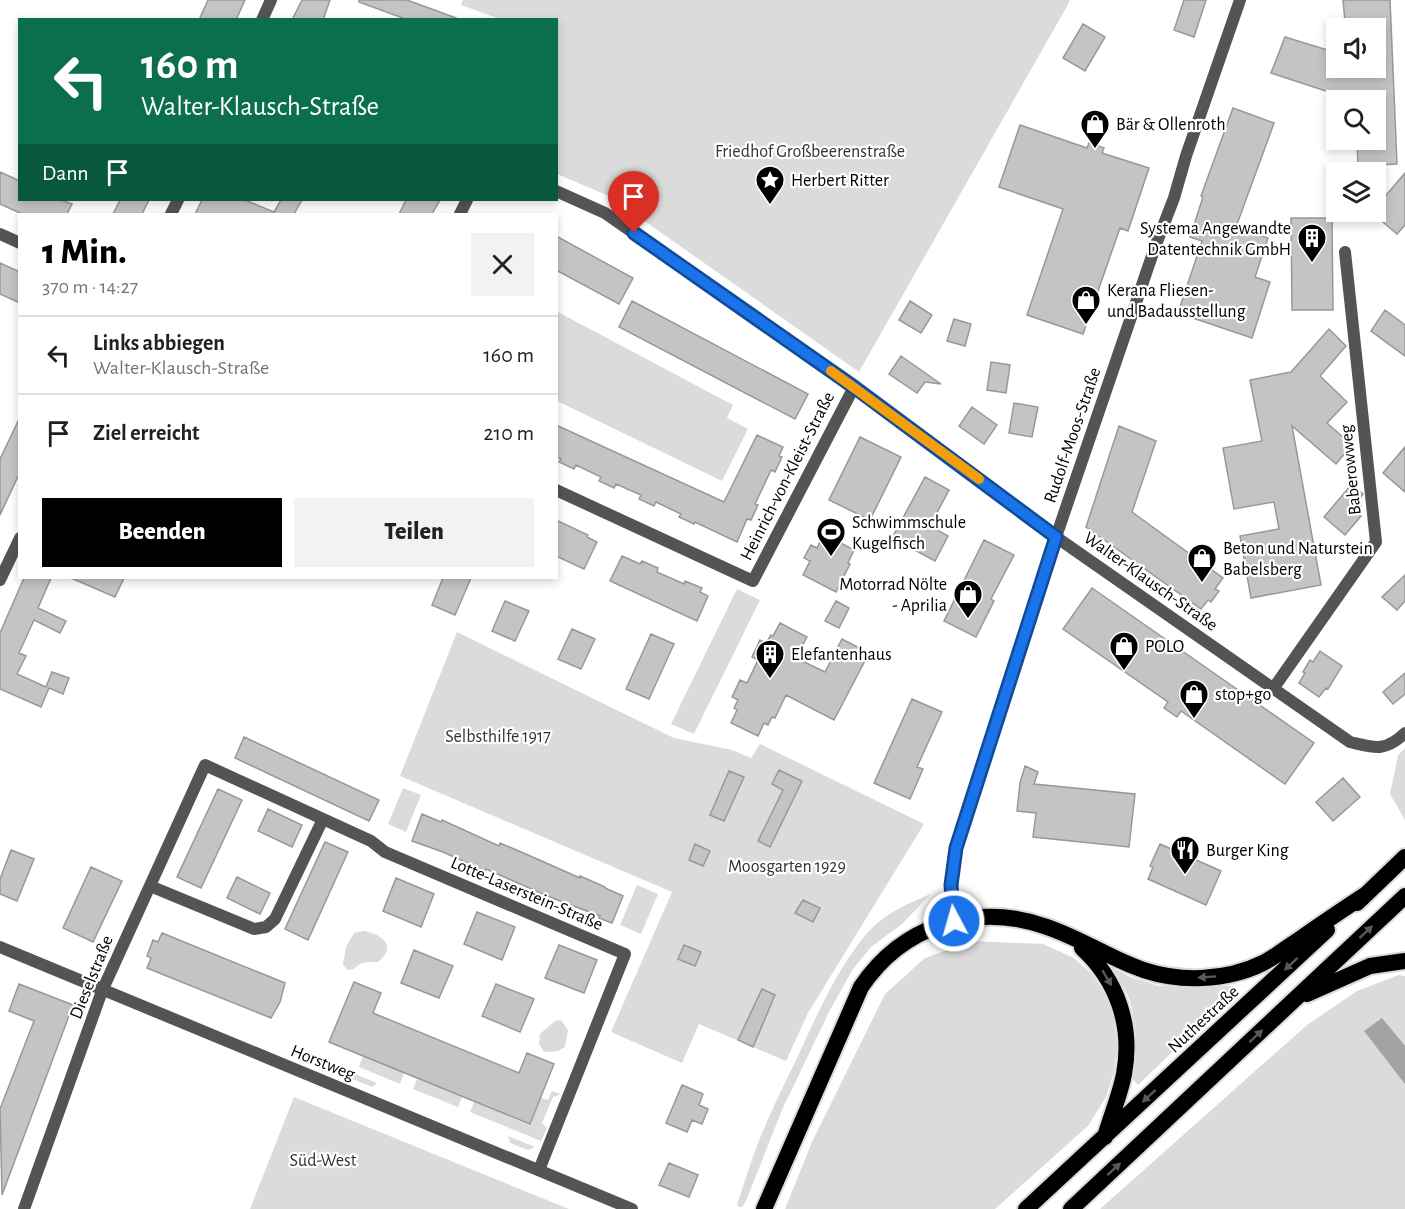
<!DOCTYPE html>
<html lang="de">
<meta charset="utf-8">
<style>
:root{--surface:#fff;--page:#f2f2f2;--text:#202124;--muted:#757577;--line:#e0e0e0;--accent:#000}
body{margin:0;font-family:"Alegreya Sans",sans-serif;background:var(--page);color:var(--text);height:100vh;display:flex;flex-direction:column;font-size:22px;white-space:nowrap}
*{box-sizing:border-box;margin:0}
p{font-size:20px;color:var(--muted)}
.icon{flex:none;width:33px;height:33px;fill:none;stroke:currentColor;stroke-width:2;stroke-linecap:round;stroke-linejoin:round}
.map{position:relative;flex:1;overflow:hidden}
.details{position:absolute;left:18px;top:213px;width:540px;height:366px;display:flex;flex-direction:column;background:var(--surface);border-radius:0px;box-shadow:0 3px 9px #0003}
.details>*{flex:none}
.banner{position:absolute;left:18px;top:18px;width:540px;height:183px;border-radius:0px;box-shadow:0 3px 9px #0003;background:#0b6e4f;color:#fff;overflow:hidden}
.controls{position:absolute;left:1326px;top:18px;display:grid;gap:12px}
.controls a{display:grid;place-items:center;width:60px;height:60px;border-radius:0px;background:var(--surface);box-shadow:0 3px 9px #0003;font-size:30px}
.pin{position:absolute;display:grid;place-items:center;width:51px;height:51px;color:#fff;margin:-62px -26px;border-radius:50% 50% 50% 0;rotate:-45deg;box-shadow:0 0 6px #0007}
.pin .icon{rotate:45deg}
.me{position:absolute;width:66px;margin:-33px;rotate:354deg;stroke-linejoin:round;filter:drop-shadow(0 0 4px #0008)}
.turn{display:flex;align-items:center;gap:21px;height:126px;padding:0 24px;font-size:27px}
.turn .icon{width:78px;height:78px;stroke-width:2.5}
.turn b{display:block;font-size:42px;line-height:51px}
.then{display:flex;align-items:center;height:57px;padding:0 24px;background:#0003;gap:12px;font-size:22px}
.round{display:grid;place-items:center;flex:none;width:63px;height:63px;border-radius:0px;background:var(--page)}
.overview{display:flex;align-items:center;justify-content:space-between;height:102px;padding:0 24px}
h1{font-size:36px;font-weight:800;line-height:45px;color:var(--accent)}
.action{display:flex;gap:12px;margin-top:auto;padding:12px 24px}
.action a{flex:1;height:69px;border-radius:0px;background:var(--accent);color:#fff;font-size:24px;font-weight:800;line-height:69px;text-align:center}
.action a+a{background:var(--page);color:var(--text)}
ul{padding:0;list-style:none}
li{display:flex;align-items:center;gap:18px;height:78px;padding:0 24px;border-top:2px solid var(--line)}
li div{flex:1}
li b{display:block;font-size:22px}
li em{font-style:normal}
.map>svg:first-child{display:block}
.green{fill:#dbdbdb}
.water{fill:#a2a2a2}
.building{fill:#c4c4c4;stroke:#989898;stroke-width:1.5}
.lines{fill:none;stroke-linecap:round;stroke-linejoin:round}
.trunk-casing{stroke:#dbdbdb;stroke-width:20}
.minor{stroke:#545454;stroke-width:12}
.tertiary{stroke:#545454;stroke-width:12}
.trunk{stroke:#000;stroke-width:16}
.oneway{fill:#595959}
.route-casing{stroke:#114b97;stroke-width:15}
.route{stroke:#1a73e8;stroke-width:10}
.slow{stroke:#f59e0b;stroke-width:10}
.labels{text-anchor:middle;stroke-width:4.5;stroke-linejoin:round;paint-order:stroke}
.poi-label{font-size:18px;fill:#000;stroke:#fff;text-anchor:start}
.park-label{font-size:18px;fill:#323232;stroke:#fff}
.street-label{font-size:18px;fill:#000;stroke:#fff}
</style>
<div class="map">
<svg width="1405" height="1209" viewBox="0 0 1405 1209">
<rect width="100%" height="100%" fill="#fff"/>
<path class="green" d="M 463,0 L 1068,0 L 1070,1 L 859,372 L 609,196 L 557,174 L 556,20 L 500,19 L 461,5 Z
M 556,311 L 733,405 L 727,418 L 748,429 L 722,481 L 557,401 Z
M 737,589 L 760,600 L 694,734 L 671,724 Z
M 457,632 L 674,738 L 732,750 L 751,758 L 760,744 L 924,824 L 808,1013 L 786,1061 L 699,1024 L 682,1063 L 611,1032 L 672,892 L 400,776 Z
M 1405,748 L 1405,820 L 1390,794 L 1398,755 Z
M 403,788 L 421,795 L 406,832 L 388,824 Z
M 637,885 L 658,894 L 641,934 L 620,925 Z
M 931,894 L 902,924 L 871,947 L 853,969 L 830,1010 L 782,1110 L 746,1201 L 742,1207 L 739,1207 L 737,1205 C 746,1178 754,1151 766,1124 C 776,1100 788,1077 799,1054 C 817,1014 842,959 872,928 C 888,912 911,902 931,894 Z
M 363,931 C 380,933 399,946 378,962 C 368,962 361,961 354,969 L 347,970 L 343,964 L 346,947 L 354,933 Z
M 973,941 L 1043,944 L 1074,958 L 1092,974 L 1106,996 L 1114,1018 L 1117,1047 L 1114,1072 L 1106,1097 L 1088,1126 L 995,1209 L 785,1209 L 812,1142 L 885,994 L 925,958 Z
M 1098,960 L 1130,977 L 1159,986 L 1231,986 L 1236,991 L 1138,1085 L 1131,1077 C 1135,1049 1139,1014 1124,988 C 1118,977 1106,968 1098,960 Z
M 1399,975 L 1405,976 L 1405,1209 L 1100,1209 L 1307,1025 L 1357,991 Z
M 561,1020 L 568,1030 L 565,1047 L 558,1051 L 544,1052 L 539,1044 L 540,1034 L 555,1021 Z
M 363,1056 L 404,1073 L 400,1084 L 359,1067 Z
M 333,1065 L 377,1083 L 372,1087 L 336,1072 Z
M 417,1079 L 462,1097 L 458,1107 L 413,1089 Z
M 552,1091 L 561,1094 L 553,1097 L 542,1123 L 547,1128 L 541,1141 L 470,1112 L 474,1102 L 530,1125 L 541,1098 L 548,1100 Z
M 294,1097 L 569,1209 L 250,1209 Z
M 508,1136 L 535,1147 L 528,1150 L 510,1143 Z"/>
<path class="water" d="M 1382,1018 L 1405,1046 L 1405,1084 L 1364,1031 Z"/>
<path class="building" d="M 208,0 L 245,0 L 236,20 L 199,20 Z
M 302,0 L 330,0 L 323,20 L 292,20 Z
M 359,0 L 407,0 L 456,18 L 455,20 L 408,20 L 359,2 Z
M 1184,0 L 1206,0 L 1194,37 L 1174,30 Z
M 1343,0 L 1390,0 L 1397,164 L 1358,166 L 1357,140 L 1376,140 L 1376,100 L 1353,100 L 1271,73 L 1285,37 L 1334,52 L 1334,68 L 1376,68 L 1376,28 L 1352,28 L 1351,22 L 1345,22 Z
M 1083,24 L 1105,37 L 1085,71 L 1063,58 Z
M 1233,108 L 1274,123 L 1236,227 L 1268,238 L 1255,277 L 1270,282 L 1252,338 L 1178,313 L 1202,241 L 1190,237 L 1203,197 L 1201,196 Z
M 1020,125 L 1087,148 L 1089,143 L 1104,148 L 1102,153 L 1149,168 L 1128,231 L 1120,228 L 1083,334 L 1027,315 L 1063,209 L 999,187 Z
M 0,172 L 20,181 L 20,200 L 61,200 L 72,204 L 67,214 L 22,214 L 0,204 Z
M 1405,173 L 1405,225 L 1397,234 L 1371,212 L 1376,212 L 1376,207 Z
M 120,200 L 149,200 L 142,214 L 113,214 Z
M 202,200 L 245,200 L 274,212 L 281,200 L 302,200 L 294,214 L 195,214 Z
M 406,200 L 440,200 L 432,214 L 399,214 Z
M 1291,218 L 1332,218 L 1333,310 L 1292,310 Z
M 556,236 L 633,278 L 619,304 L 556,270 Z
M 0,263 L 20,272 L 20,303 L 0,294 Z
M 632,301 L 808,394 L 795,419 L 619,327 Z
M 910,301 L 932,315 L 921,333 L 899,320 Z
M 1385,310 L 1405,325 L 1405,356 L 1371,331 Z
M 954,319 L 971,324 L 965,346 L 947,341 Z
M 1329,329 L 1346,346 L 1320,376 L 1347,402 L 1327,423 L 1352,445 L 1336,464 L 1292,426 L 1321,585 L 1251,598 L 1240,536 L 1279,529 L 1274,502 L 1234,509 L 1223,448 L 1262,441 L 1250,380 L 1291,372 Z
M 901,356 L 941,384 L 925,382 L 917,393 L 889,374 Z
M 991,362 L 1010,365 L 1006,393 L 987,390 Z
M 1014,403 L 1038,407 L 1032,437 L 1009,433 Z
M 972,407 L 997,425 L 984,444 L 959,426 Z
M 20,417 L 20,472 L 0,515 L 0,459 Z
M 556,425 L 724,502 L 757,435 L 783,447 L 779,456 L 782,457 L 775,472 L 771,470 L 755,504 L 758,505 L 751,520 L 747,519 L 737,542 L 695,522 L 694,524 L 679,517 L 681,514 L 656,502 L 654,506 L 639,499 L 641,495 L 616,484 L 614,488 L 599,481 L 601,477 L 576,465 L 574,469 L 559,462 L 561,459 L 556,457 Z
M 1119,426 L 1156,441 L 1132,512 L 1223,578 L 1215,589 L 1219,591 L 1211,602 L 1208,600 L 1201,609 L 1086,527 Z
M 860,437 L 901,457 L 870,520 L 829,500 Z
M 1405,447 L 1405,492 L 1383,473 Z
M 925,477 L 949,490 L 930,526 L 948,536 L 935,561 L 892,538 Z
M 1351,485 L 1363,494 L 1357,503 L 1361,506 L 1356,512 L 1361,516 L 1345,535 L 1324,517 Z
M 556,520 L 588,535 L 587,537 L 597,542 L 584,569 L 556,556 Z
M 824,534 L 854,550 L 848,563 L 850,564 L 836,592 L 803,575 L 810,561 L 804,558 L 811,545 L 817,548 Z
M 984,540 L 1014,555 L 991,599 L 994,601 L 976,637 L 944,621 Z
M 622,556 L 640,564 L 642,561 L 658,568 L 657,572 L 684,584 L 685,581 L 702,588 L 700,592 L 708,596 L 697,621 L 610,581 Z
M 1405,575 L 1405,601 L 1397,610 L 1382,597 Z
M 24,578 L 51,578 L 38,608 L 66,621 L 60,633 L 34,620 L 19,653 L 26,656 L 17,674 L 46,687 L 52,672 L 69,678 L 63,694 L 49,688 L 41,707 L 0,689 L 0,633 Z
M 71,578 L 124,578 L 115,597 Z
M 443,578 L 471,578 L 455,615 L 432,605 Z
M 1092,588 L 1314,743 L 1285,784 L 1181,711 L 1177,717 L 1164,708 L 1168,702 L 1063,629 Z
M 505,601 L 529,611 L 515,641 L 492,631 Z
M 836,601 L 849,608 L 839,628 L 825,621 Z
M 780,623 L 807,637 L 800,650 L 803,652 L 800,660 L 825,672 L 842,639 L 869,653 L 834,720 L 786,695 L 775,718 L 772,717 L 768,725 L 764,723 L 758,736 L 731,723 L 737,710 L 734,708 L 738,700 L 732,697 L 740,680 L 747,683 L 758,660 L 752,657 L 760,640 L 766,643 L 771,635 L 773,636 Z
M 572,629 L 595,639 L 581,669 L 558,659 Z
M 651,634 L 674,644 L 649,699 L 626,689 Z
M 1320,651 L 1342,666 L 1328,689 L 1326,688 L 1319,697 L 1299,683 L 1305,673 L 1303,672 L 1310,660 L 1313,662 Z
M 1405,673 L 1405,694 L 1393,704 L 1383,692 Z
M 912,699 L 942,712 L 917,767 L 923,769 L 910,799 L 874,783 Z
M 244,737 L 379,800 L 369,821 L 235,758 Z
M 1025,766 L 1038,772 L 1034,784 L 1135,794 L 1129,847 L 1033,837 L 1036,813 L 1017,811 L 1020,783 Z
M 779,770 L 802,781 L 770,847 L 758,841 L 783,790 L 772,784 Z
M 729,771 L 744,777 L 724,821 L 710,815 Z
M 1343,778 L 1360,797 L 1333,821 L 1316,802 Z
M 218,789 L 242,800 L 201,888 L 177,877 Z
M 268,809 L 302,825 L 292,847 L 258,831 Z
M 422,814 L 441,822 L 442,820 L 499,846 L 500,843 L 519,851 L 580,878 L 580,876 L 605,887 L 605,888 L 623,896 L 612,923 L 599,918 L 600,916 L 547,896 L 502,876 L 486,869 L 485,871 L 443,852 L 412,841 Z
M 325,842 L 348,852 L 308,940 L 285,929 Z
M 695,844 L 710,851 L 703,866 L 689,860 Z
M 1160,844 L 1221,871 L 1206,905 L 1148,879 L 1153,867 L 1150,866 Z
M 11,850 L 34,859 L 17,901 L 0,894 L 0,879 Z
M 91,867 L 122,881 L 93,942 L 63,928 Z
M 237,877 L 270,893 L 260,914 L 227,898 Z
M 396,878 L 434,894 L 421,927 L 383,911 Z
M 803,900 L 820,908 L 813,922 L 795,913 Z
M 477,912 L 515,927 L 502,960 L 464,944 Z
M 162,933 L 285,983 L 280,1002 L 271,1018 L 147,968 L 151,958 L 147,956 L 153,940 L 158,942 Z
M 559,945 L 597,960 L 584,993 L 545,978 Z
M 684,945 L 701,952 L 695,966 L 678,959 Z
M 414,950 L 453,966 L 439,998 L 401,983 Z
M 354,982 L 381,993 L 373,1013 L 519,1073 L 527,1053 L 554,1064 L 530,1124 L 329,1042 Z
M 19,984 L 73,1005 L 2,1195 L 0,1109 L 34,1021 L 9,1011 Z
M 496,984 L 534,999 L 520,1032 L 482,1016 Z
M 762,989 L 775,995 L 753,1047 L 738,1040 Z
M 682,1085 L 703,1094 L 699,1105 L 708,1109 L 702,1124 L 692,1120 L 687,1132 L 666,1123 Z
M 669,1163 L 698,1175 L 689,1197 L 659,1185 Z"/>
<g class="lines">
<g class="trunk-casing">
<path id="trunk" d="M 1357,903 L 1405,857
M 1082,948 C 1117,980 1133,1026 1124,1074 C 1120,1095 1111,1116 1105,1137
M 1307,994 L 1370,966 L 1405,961
M 764,1209 L 861,987 C 902,926 974,902 1044,926 C 1102,945 1134,981 1202,978 C 1222,977 1245,972 1263,963 C 1275,957 1286,948 1297,941 C 1320,925 1342,910 1365,895
M 1026,1209 L 1327,930
M 1071,1209 L 1405,896"/>
</g>
<path class="minor" d="M 556,191 L 605,213 L 854,387 L 1056,537 L 1350,742 C 1375,748 1385,752 1405,733
M 460,214 L 467,200
M 0,234 L 20,243
M 556,490 L 753,581 L 854,387
M 1273,689 L 1376,542 L 1345,252
M 150,886 L 254,929 L 266,927 L 275,919 L 323,819
M 954,921 L 951,885 L 956,848 L 1056,537 L 1155,247 L 1174,198 L 1186,156 L 1240,0
M 24,1209 L 102,991 L 205,765 L 371,841 L 385,852 L 625,954 L 539,1170"/>
<path class="tertiary" d="M 262,20 L 271,0
M 171,214 L 178,200
M 0,580 L 20,538
M 0,947 L 632,1209"/>
<use href="#trunk" class="trunk"/>
</g>
<defs><path id="oneway-solid" d="M-6-.8H1V-3.2L6.5 0L1 3.2V.8H-6Z" transform="scale(1.5)"/></defs>
<g class="oneway">
<use href="#oneway-solid" transform="translate(1366 932) rotate(-43)"/>
<use href="#oneway-solid" transform="translate(1291 964) rotate(137)"/>
<use href="#oneway-solid" transform="translate(1207 977) rotate(176)"/>
<use href="#oneway-solid" transform="translate(1107 978) rotate(59)"/>
<use href="#oneway-solid" transform="translate(1256 1036) rotate(-43)"/>
<use href="#oneway-solid" transform="translate(1149 1096) rotate(137)"/>
<use href="#oneway-solid" transform="translate(1114 1169) rotate(-43)"/>
</g>
<g class="lines">
<g class="route-casing">
<path id="route" d="M 634,233 L 854,387 L 1056,537 L 956,848 L 951,885 L 954,921"/>
</g>
<use href="#route" class="route"/>
<path class="slow" d="M 831,371 L 979,479"/>
</g>
<defs>
<g id="shop-pin" transform="scale(1.5)"><path d="M0 17L-7.5 6A9.5 9.5 0 1 1 7.5 6Z" fill="#000" stroke="#fff"/><path d="M-5-2.5h2.3a2.7 3.5 0 0 1 5.4 0H5L5.5 6h-11ZM-1.5-2.5h3a1.5 2.3 0 0 0-3 0Z" fill="#fff"/></g>
<g id="sight-pin" transform="scale(1.5)"><path d="M0 17L-7.5 6A9.5 9.5 0 1 1 7.5 6Z" fill="#000" stroke="#fff"/><path d="M0-6L1.8-2.2L6-1.7L2.9 1.2L3.7 5.4L0 3.3L-3.7 5.4L-2.9 1.2L-6-1.7L-1.8-2.2Z" fill="#fff"/></g>
<g id="building-pin" transform="scale(1.5)"><path d="M0 17L-7.5 6A9.5 9.5 0 1 1 7.5 6Z" fill="#000" stroke="#fff"/><path d="M-4-6H4V6H1V3H-1V6H-4ZM-2.5-4.3h1.7v1.8h-1.7ZM.8-4.3h1.7v1.8H.8ZM-2.5-1h1.7V.8h-1.7ZM.8-1h1.7V.8H.8Z" fill="#fff"/></g>
<g id="stadium-pin" transform="scale(1.5)"><path d="M0 17L-7.5 6A9.5 9.5 0 1 1 7.5 6Z" fill="#000" stroke="#fff"/><path d="M0-5a6.5 5 0 1 0 0 10a6.5 5 0 1 0 0-10ZM-3.5-1.8h7v3.6h-7Z" fill="#fff"/></g>
<g id="restaurant-pin" transform="scale(1.5)"><path d="M0 17L-7.5 6A9.5 9.5 0 1 1 7.5 6Z" fill="#000" stroke="#fff"/><path d="M-5-6h1v4h1v-4h1v4h1v-4h1v5L-1.5 .5V6h-2V.5L-5-1ZM5-6V6H3V1.5H1.5Q1.5-4 5-6Z" fill="#fff"/></g>
</defs>
<g fill-rule="evenodd">
<use href="#shop-pin" x="1095" y="124"/>
<use href="#sight-pin" x="770" y="180"/>
<use href="#building-pin" x="1312" y="238"/>
<use href="#shop-pin" x="1086" y="300"/>
<use href="#stadium-pin" x="831" y="532"/>
<use href="#shop-pin" x="1202" y="558"/>
<use href="#shop-pin" x="968" y="594"/>
<use href="#shop-pin" x="1124" y="646"/>
<use href="#building-pin" x="770" y="654"/>
<use href="#shop-pin" x="1194" y="694"/>
<use href="#restaurant-pin" x="1185" y="850"/>
</g>
<g class="labels">
<g class="poi-label">
<text x="1116" y="130">Bär &amp; Ollenroth</text>
<text x="791" y="186">Herbert Ritter</text>
<text x="1291" y="234" text-anchor="end">Systema Angewandte<tspan x="1291" dy="21">Datentechnik GmbH</tspan></text>
<text x="1107" y="296">Kerana Fliesen-<tspan x="1107" dy="21">und Badausstellung</tspan></text>
<text x="852" y="528">Schwimmschule<tspan x="852" dy="21">Kugelfisch</tspan></text>
<text x="1223" y="554">Beton und Naturstein<tspan x="1223" dy="21">Babelsberg</tspan></text>
<text x="947" y="590" text-anchor="end">Motorrad Nölte<tspan x="947" dy="21">- Aprilia</tspan></text>
<text x="1145" y="652">POLO</text>
<text x="791" y="660">Elefantenhaus</text>
<text x="1215" y="700">stop+go</text>
<text x="1206" y="856">Burger King</text>
</g>
<g class="park-label">
<text x="810" y="157">Friedhof Großbeerenstraße</text>
<text x="498" y="742">Selbsthilfe 1917</text>
<text x="787" y="872">Moosgarten 1929</text>
<text x="323" y="1166">Süd-West</text>
</g>
<g class="street-label">
<text transform="translate(1072 435) rotate(-71)" y="6">Rudolf-Moos-Straße</text>
<text transform="translate(1350 470) rotate(-96)" y="6">Baberowweg</text>
<text transform="translate(787 476) rotate(-63)" y="6">Heinrich-von-Kleist-Straße</text>
<text transform="translate(1151 581) rotate(35)" y="6">Walter-Klausch-Straße</text>
<text transform="translate(527 893) rotate(23)" y="6">Lotte-Laserstein-Straße</text>
<text transform="translate(91 977) rotate(-68)" y="6">Dieselstraße</text>
<text transform="translate(1203 1019) rotate(-43)" y="6">Nuthestraße</text>
<text transform="translate(323 1062) rotate(22)" y="6">Horstweg</text>
</g>
</g>
</svg>
<div class="controls">
<a><svg class="icon" aria-label="sound" viewBox="0 0 24 24"><path d="M4 9h4l5-4v14l-5-4H4zM17 9q2 3 0 6"/></svg></a>
<a><svg class="icon" aria-label="search" viewBox="0 0 24 24"><circle cx="10" cy="10" r="6"/><path d="M15 15l6 6"/></svg></a>
<a><svg class="icon" aria-label="layers" viewBox="0 0 24 24"><path d="M12 4l9 5-9 5-9-5zM3 14l9 5 9-5"/></svg></a>
</div>
<div class="pin" style="left:634px;top:233px;background:#d93025"><svg class="icon" aria-label="arrive" viewBox="0 0 24 24"><path d="M6 21V4h12l-3 4 3 4H6"/></svg></div>
<svg class="me" style="left:954px;top:921px" viewBox="-20 -20 40 40"><circle r="17" fill="#1a73e8" stroke="#fff" stroke-width="3"/><path d="M0-11L8 9 0 5-8 9z" fill="#fff"/></svg>
<div class="banner">
<div class="turn"><svg class="icon" aria-label="left" viewBox="0 0 24 24"><path d="M17 20v-9H6M10 6l-5 5 5 5"/></svg><div><b>160 m</b>Walter-Klausch-Straße</div></div>
<div class="then">Dann<svg class="icon" aria-label="arrive" viewBox="0 0 24 24"><path d="M6 21V4h12l-3 4 3 4H6"/></svg></div>
</div>
<section class="details">
<div class="overview"><div><h1>1 Min.</h1><p>370 m · 14:27</p></div><a class="round"><svg class="icon" aria-label="close" viewBox="0 0 24 24"><path d="M6 6l12 12M18 6L6 18"/></svg></a></div>
<ul>
<li><svg class="icon" aria-label="left" viewBox="0 0 24 24"><path d="M17 20v-9H6M10 6l-5 5 5 5"/></svg><div><b>Links abbiegen</b><p>Walter-Klausch-Straße</p></div><em>160 m</em></li>
<li><svg class="icon" aria-label="arrive" viewBox="0 0 24 24"><path d="M6 21V4h12l-3 4 3 4H6"/></svg><div><b>Ziel erreicht</b></div><em>210 m</em></li>
</ul>
<div class="action"><a>Beenden</a><a>Teilen</a></div>
</section>
</div>
